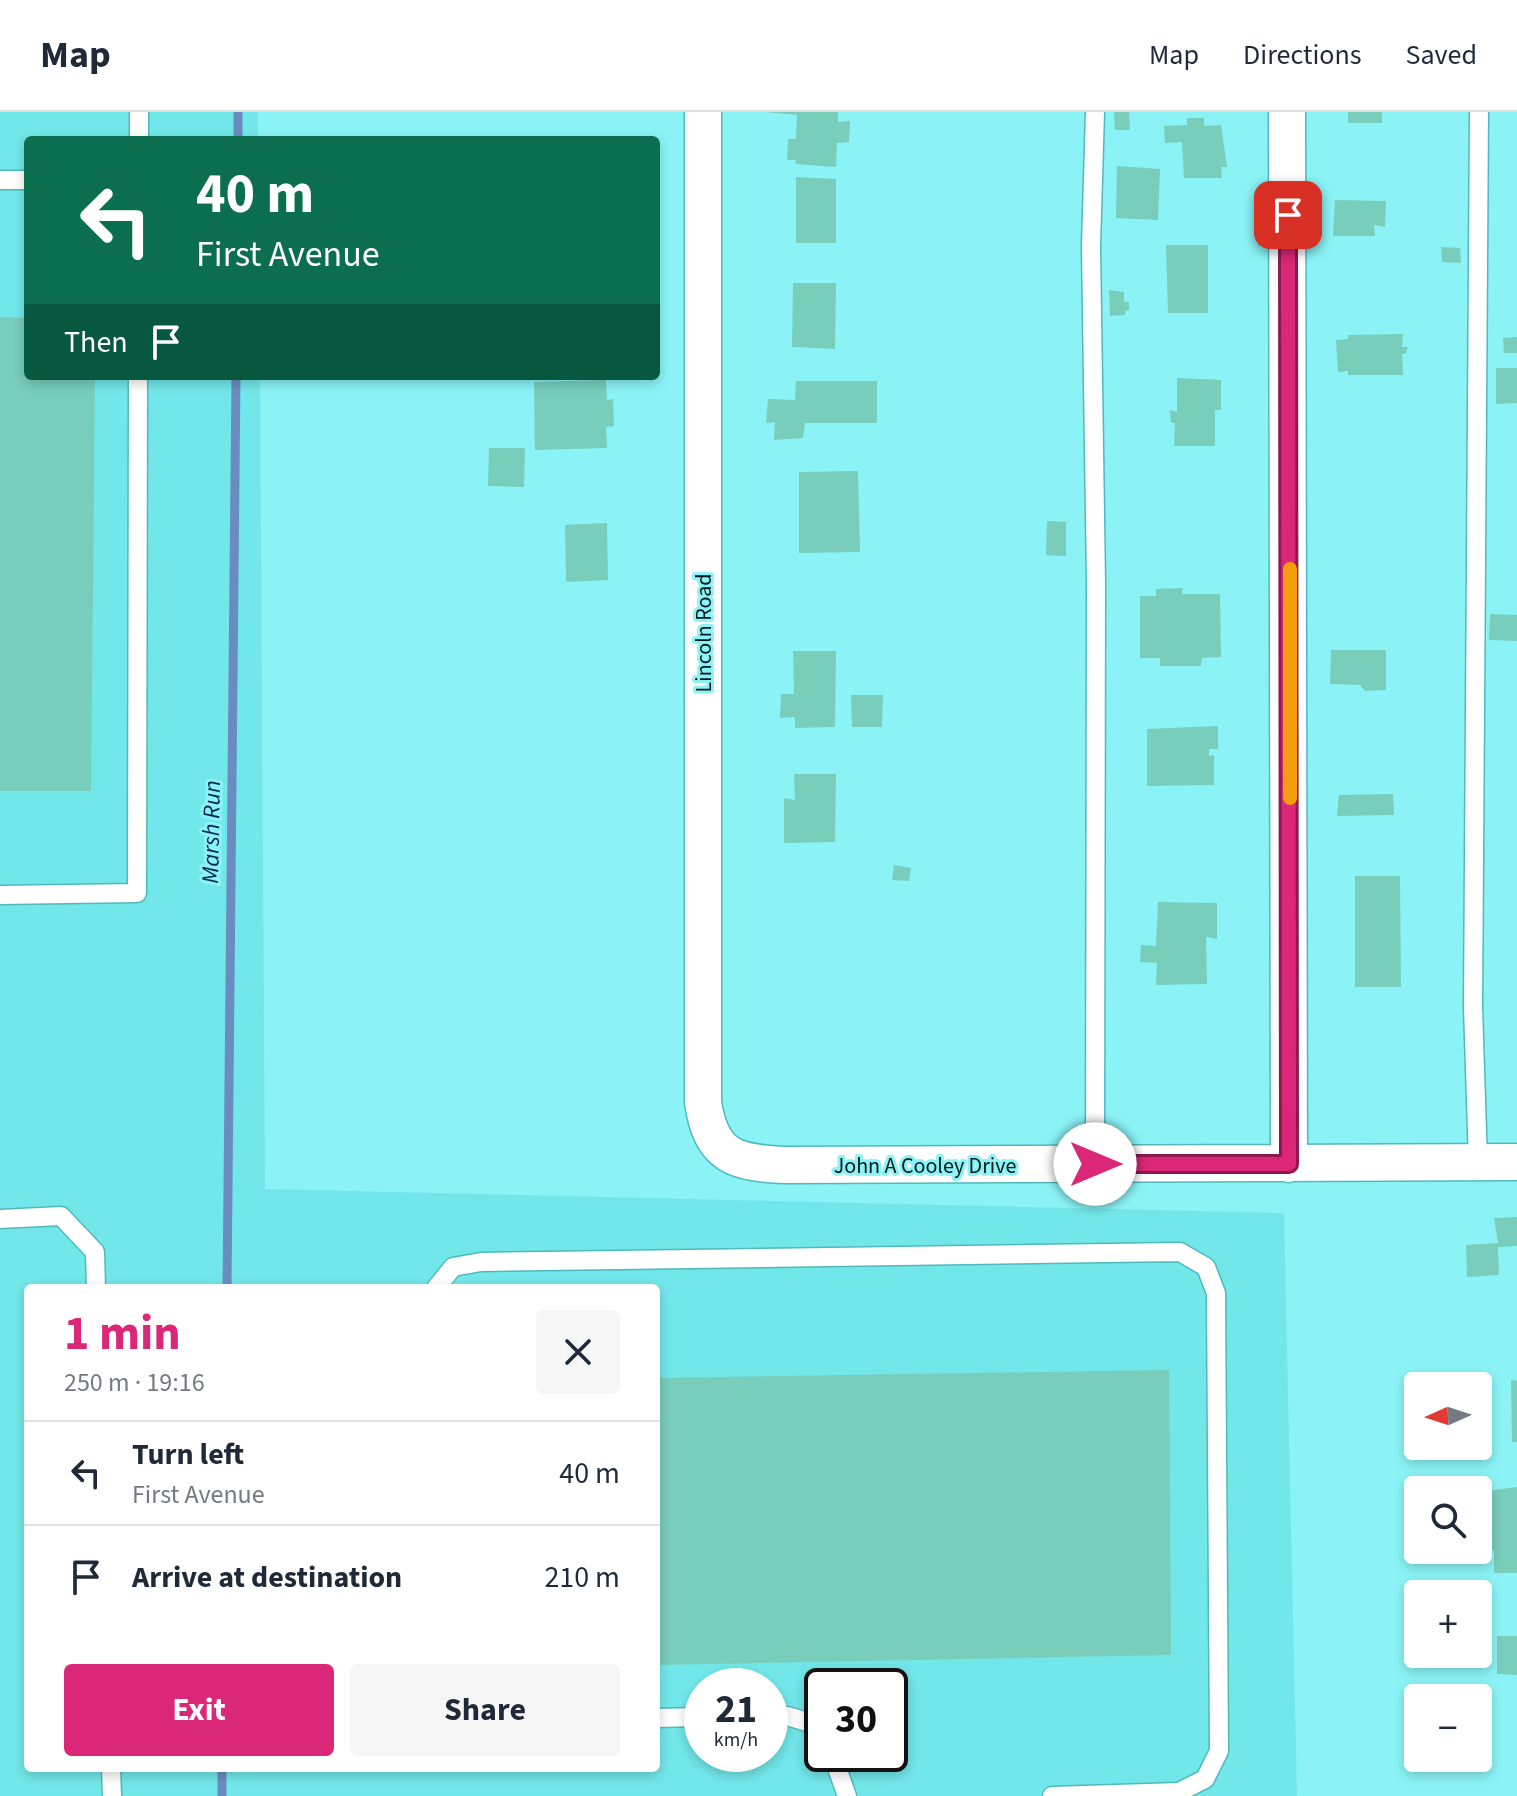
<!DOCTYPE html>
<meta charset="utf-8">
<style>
:root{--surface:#fff;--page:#f6f6f7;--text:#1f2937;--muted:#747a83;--line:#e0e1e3;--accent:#db2777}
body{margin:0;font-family:"Source Sans 3",sans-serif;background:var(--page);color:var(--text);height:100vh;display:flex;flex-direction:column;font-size:30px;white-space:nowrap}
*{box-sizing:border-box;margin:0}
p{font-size:26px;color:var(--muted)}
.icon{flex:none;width:44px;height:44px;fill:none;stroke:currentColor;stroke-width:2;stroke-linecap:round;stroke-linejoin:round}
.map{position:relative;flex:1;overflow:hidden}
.side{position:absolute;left:24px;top:1172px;width:636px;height:488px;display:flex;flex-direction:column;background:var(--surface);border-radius:8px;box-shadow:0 4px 12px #0003}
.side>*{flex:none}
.top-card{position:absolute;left:24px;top:24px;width:636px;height:244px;border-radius:8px;box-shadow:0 4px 12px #0003;background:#0b6e4f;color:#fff;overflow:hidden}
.needle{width:52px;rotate:267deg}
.controls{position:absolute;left:1404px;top:1260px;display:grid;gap:16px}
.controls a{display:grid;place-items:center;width:88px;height:88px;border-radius:8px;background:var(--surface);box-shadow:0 4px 12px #0003;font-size:40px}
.speed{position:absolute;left:684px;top:1556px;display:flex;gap:16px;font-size:40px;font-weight:700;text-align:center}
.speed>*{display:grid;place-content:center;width:104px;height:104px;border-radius:50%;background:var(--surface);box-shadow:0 4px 12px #0003;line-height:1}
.speed small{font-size:20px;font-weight:400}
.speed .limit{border:4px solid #111;border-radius:12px;background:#fff;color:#111}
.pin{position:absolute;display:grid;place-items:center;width:68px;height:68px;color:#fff;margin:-34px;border-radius:16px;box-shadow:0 4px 12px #0006}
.me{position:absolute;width:88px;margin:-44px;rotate:90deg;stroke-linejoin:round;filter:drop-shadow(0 0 6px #0008)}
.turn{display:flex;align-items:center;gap:28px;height:168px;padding:0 40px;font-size:36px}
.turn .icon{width:104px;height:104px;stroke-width:2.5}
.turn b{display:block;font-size:56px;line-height:68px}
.then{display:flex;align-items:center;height:76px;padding:0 40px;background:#0003;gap:16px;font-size:30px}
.round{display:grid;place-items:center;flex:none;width:84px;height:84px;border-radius:8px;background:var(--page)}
.overview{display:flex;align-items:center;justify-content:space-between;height:136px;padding:0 40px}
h1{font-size:48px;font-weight:700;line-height:60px;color:var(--accent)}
.primary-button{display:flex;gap:16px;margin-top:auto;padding:16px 40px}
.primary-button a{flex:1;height:92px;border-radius:8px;background:var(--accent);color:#fff;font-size:32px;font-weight:700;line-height:92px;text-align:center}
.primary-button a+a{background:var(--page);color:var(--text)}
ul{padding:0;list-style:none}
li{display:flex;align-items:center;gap:24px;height:104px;padding:0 40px;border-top:2px solid var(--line)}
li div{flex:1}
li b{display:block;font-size:30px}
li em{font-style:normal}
header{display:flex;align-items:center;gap:48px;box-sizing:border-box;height:112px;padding:0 40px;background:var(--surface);border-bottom:2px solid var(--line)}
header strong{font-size:38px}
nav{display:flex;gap:44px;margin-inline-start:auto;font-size:28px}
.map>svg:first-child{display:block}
.built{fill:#72e7ea;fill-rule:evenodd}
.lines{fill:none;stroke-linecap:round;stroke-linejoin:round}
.stream{stroke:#6a8dc1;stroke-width:9}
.building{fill:#78cebb}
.lane-casing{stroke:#4fb9bc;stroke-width:21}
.street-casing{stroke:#4fb9bc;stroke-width:39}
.lane{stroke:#fff;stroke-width:18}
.street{stroke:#fff;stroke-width:36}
.route-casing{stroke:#8e194d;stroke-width:20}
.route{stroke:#db2777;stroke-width:14}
.slow{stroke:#f59e0b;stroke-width:14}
.labels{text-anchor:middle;stroke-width:6;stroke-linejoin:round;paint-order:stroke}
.street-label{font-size:22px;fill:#041a1b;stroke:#8bf3f6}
.water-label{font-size:24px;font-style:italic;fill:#062757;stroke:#8bf3f6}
</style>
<header>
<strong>Map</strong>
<nav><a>Map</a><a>Directions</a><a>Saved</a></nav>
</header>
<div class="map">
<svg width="1517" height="1684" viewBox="0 0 1517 1684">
<rect width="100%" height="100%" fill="#8bf3f6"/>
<path class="built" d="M 0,0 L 258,0 L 258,28 L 28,28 L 28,264 L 260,264 L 265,1077 L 1284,1101 L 1297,1684 L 0,1684 ZM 28,1176 L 656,1176 L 656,1656 L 28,1656 ZM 702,1574 L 770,1574 L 770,1642 L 702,1642 ZM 822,1574 L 890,1574 L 890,1642 L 822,1642 Z"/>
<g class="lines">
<path class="stream" d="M 238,28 L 238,0
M 227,1176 L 236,264
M 222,1684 L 222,1656"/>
</g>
<path class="building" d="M 766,0 L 838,0 L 838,10 L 850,9 L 849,30 L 837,31 L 836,55 L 796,52 L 795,48 L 787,48 L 788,27 L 796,27 L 797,3 Z
M 1114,0 L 1129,0 L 1130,18 L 1115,18 Z
M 1348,0 L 1382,0 L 1382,11 L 1348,11 Z
M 1187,6 L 1204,6 L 1204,14 L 1221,13 L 1227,55 L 1221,55 L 1222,66 L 1184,66 L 1182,30 L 1165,31 L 1164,14 L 1187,13 Z
M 1117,54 L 1160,57 L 1158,108 L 1116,106 Z
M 796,65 L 836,67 L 836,131 L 796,131 Z
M 1335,88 L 1386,89 L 1385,115 L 1374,113 L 1375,124 L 1333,124 Z
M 1166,133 L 1208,133 L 1208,201 L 1168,201 Z
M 1441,135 L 1460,136 L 1461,151 L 1442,150 Z
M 793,171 L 836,171 L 835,237 L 792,235 Z
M 1109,178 L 1124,180 L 1124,190 L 1129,190 L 1129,198 L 1125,199 L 1125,203 L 1110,204 Z
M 0,205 L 28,206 L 28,264 L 95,264 L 91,679 L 0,679 Z
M 1403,222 L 1402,235 L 1408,235 L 1406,241 L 1402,242 L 1403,263 L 1348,263 L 1348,259 L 1338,260 L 1336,228 L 1348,227 L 1348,223 Z
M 1517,225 L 1517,241 L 1504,241 L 1503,226 Z
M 1496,256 L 1517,256 L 1517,291 L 1496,292 Z
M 1177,266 L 1221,268 L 1221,298 L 1215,298 L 1215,334 L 1174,334 L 1175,311 L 1171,311 L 1170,298 L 1177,300 Z
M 606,268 L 607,288 L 613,287 L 614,314 L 606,315 L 607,336 L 535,338 L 534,270 Z
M 796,269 L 877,269 L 877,311 L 805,311 L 803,326 L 774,328 L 775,310 L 766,311 L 768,287 L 795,288 Z
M 489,336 L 525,336 L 524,375 L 488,374 Z
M 858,359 L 860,440 L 799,441 L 799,360 Z
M 1047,409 L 1066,410 L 1066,444 L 1046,443 Z
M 607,411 L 608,468 L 566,470 L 565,413 Z
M 1183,476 L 1182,482 L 1220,482 L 1221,545 L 1202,546 L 1201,554 L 1160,554 L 1160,546 L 1140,546 L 1140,484 L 1156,484 L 1156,477 Z
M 1490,502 L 1517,503 L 1517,529 L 1489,528 Z
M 1331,538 L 1386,538 L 1386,578 L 1365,579 L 1360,573 L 1330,572 Z
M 793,539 L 836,539 L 835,615 L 795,616 L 795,605 L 780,606 L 781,582 L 794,582 Z
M 851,583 L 883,583 L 882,615 L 852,615 Z
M 1218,614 L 1218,637 L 1209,637 L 1209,644 L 1214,643 L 1214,673 L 1147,674 L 1147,617 Z
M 794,662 L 836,662 L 835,730 L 784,731 L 784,686 L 795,688 Z
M 1393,682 L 1394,703 L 1337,704 L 1339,683 Z
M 894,753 L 911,756 L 909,769 L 892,768 Z
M 1355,764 L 1400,764 L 1401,875 L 1355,875 Z
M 1158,790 L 1217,791 L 1217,827 L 1206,825 L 1207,872 L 1156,873 L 1157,851 L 1140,850 L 1141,833 L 1156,834 Z
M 1517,1105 L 1517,1134 L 1498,1135 L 1499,1163 L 1467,1165 L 1466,1133 L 1498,1131 L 1494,1106 Z
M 1169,1258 L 1171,1543 L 656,1553 L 656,1266 Z
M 1511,1268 L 1517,1269 L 1517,1330 L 1512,1330 Z
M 1517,1375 L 1517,1461 L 1494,1461 L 1494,1438 L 1480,1437 L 1480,1419 L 1494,1419 L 1488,1418 L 1488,1395 L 1493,1395 L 1488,1392 L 1488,1379 Z
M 1497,1524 L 1517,1524 L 1517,1563 L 1497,1562 Z"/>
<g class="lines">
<g class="lane-casing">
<path id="lane" d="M 139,28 L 139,0
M 0,68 L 28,68
M 0,783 L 137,781 L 138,264
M 1478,1050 L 1473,895 L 1479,0
M 1095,1052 L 1096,471 L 1091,134 L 1095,0
M 0,1107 L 61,1104 L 95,1140 L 96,1176
M 436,1176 L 453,1155 L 481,1150 L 1180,1140 L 1206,1155 L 1216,1181 L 1219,1639 L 1205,1667 L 1179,1680 L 1052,1684
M 770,1604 L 787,1604 L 811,1611 L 822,1626
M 656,1606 L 702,1605
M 832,1642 L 847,1684
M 111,1656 L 112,1684"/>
</g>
<g class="street-casing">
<path id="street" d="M 703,0 L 703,990 C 711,1045 735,1051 786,1053 L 1517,1050
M 1287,0 L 1289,1052"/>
</g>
<use href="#lane" class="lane"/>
<use href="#street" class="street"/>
</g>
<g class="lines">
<g class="route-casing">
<path id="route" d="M 1095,1052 L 1289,1052 L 1288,103"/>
</g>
<use href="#route" class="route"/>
<path class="slow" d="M 1290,686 L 1290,457"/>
</g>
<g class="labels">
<g class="street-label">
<text transform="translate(703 521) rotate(-90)" y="8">Lincoln Road</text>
<text x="925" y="1061">John A Cooley Drive</text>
</g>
<g class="water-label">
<text transform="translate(211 720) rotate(-89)" y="8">Marsh Run</text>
</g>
</g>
</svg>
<div class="controls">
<a><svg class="needle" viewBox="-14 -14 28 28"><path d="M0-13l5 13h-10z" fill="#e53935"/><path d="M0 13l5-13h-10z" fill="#747a83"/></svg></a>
<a><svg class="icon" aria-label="search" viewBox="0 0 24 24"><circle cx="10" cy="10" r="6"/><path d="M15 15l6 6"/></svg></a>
<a>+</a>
<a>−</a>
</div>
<div class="speed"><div>21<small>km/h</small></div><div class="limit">30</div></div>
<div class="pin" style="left:1288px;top:103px;background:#d93025"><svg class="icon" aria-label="arrive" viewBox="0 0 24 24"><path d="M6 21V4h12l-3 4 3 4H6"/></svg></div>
<svg class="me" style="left:1095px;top:1052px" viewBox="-20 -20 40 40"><circle r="19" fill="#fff"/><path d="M0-13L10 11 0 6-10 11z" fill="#db2777"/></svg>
<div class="top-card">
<div class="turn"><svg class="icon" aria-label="left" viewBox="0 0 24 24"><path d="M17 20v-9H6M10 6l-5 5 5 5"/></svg><div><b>40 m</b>First Avenue</div></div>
<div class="then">Then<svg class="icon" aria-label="arrive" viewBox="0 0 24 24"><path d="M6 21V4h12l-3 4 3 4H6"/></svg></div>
</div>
<section class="side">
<div class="overview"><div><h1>1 min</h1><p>250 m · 19:16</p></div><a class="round"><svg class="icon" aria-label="close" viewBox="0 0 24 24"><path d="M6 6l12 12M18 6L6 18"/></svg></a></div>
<ul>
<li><svg class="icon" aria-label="left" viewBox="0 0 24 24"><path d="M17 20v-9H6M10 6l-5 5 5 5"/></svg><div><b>Turn left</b><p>First Avenue</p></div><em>40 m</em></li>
<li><svg class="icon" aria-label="arrive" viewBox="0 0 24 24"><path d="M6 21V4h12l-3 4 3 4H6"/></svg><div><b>Arrive at destination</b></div><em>210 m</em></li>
</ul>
<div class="primary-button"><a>Exit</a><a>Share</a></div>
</section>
</div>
